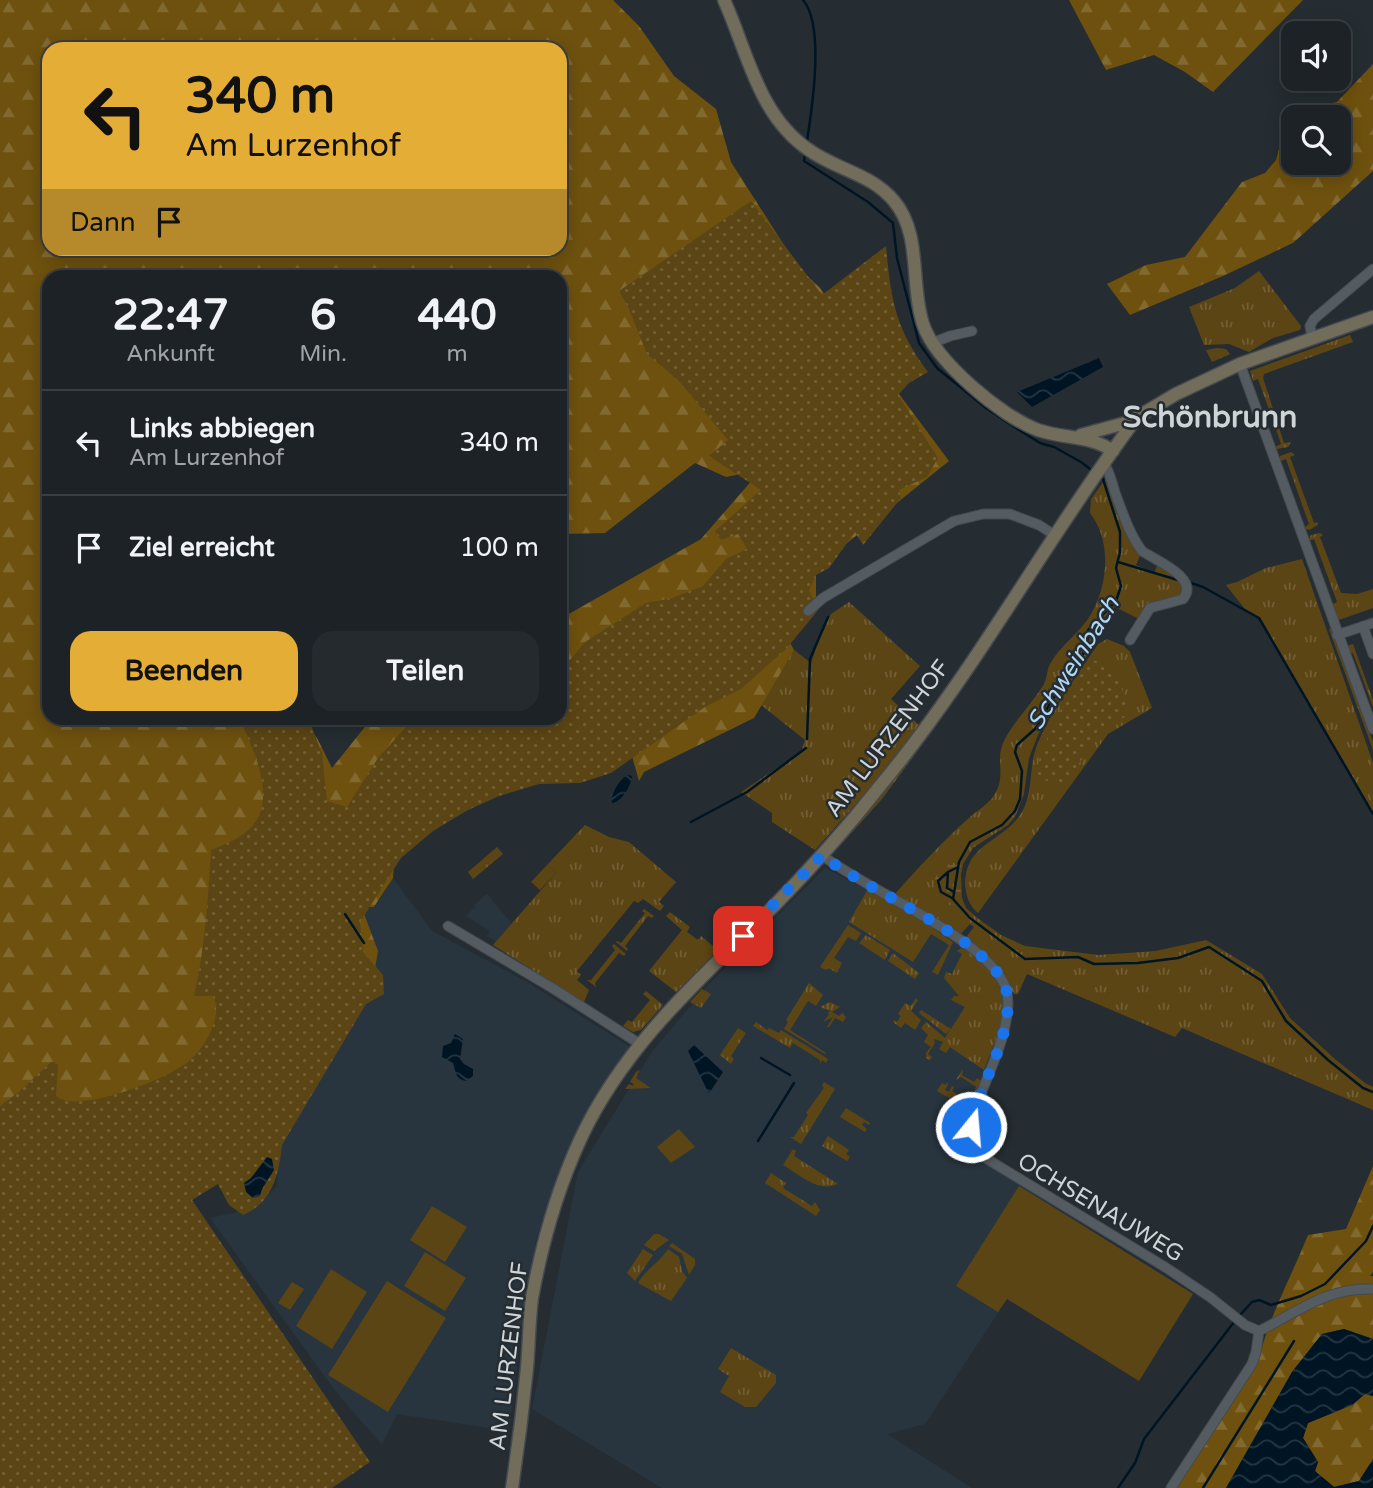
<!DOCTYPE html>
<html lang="de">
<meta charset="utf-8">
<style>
:root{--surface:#1c2226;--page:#252a2e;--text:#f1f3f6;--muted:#a0a4a7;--line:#3a3f43;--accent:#e4ad35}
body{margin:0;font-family:"Varela Round",sans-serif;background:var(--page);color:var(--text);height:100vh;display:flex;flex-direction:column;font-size:26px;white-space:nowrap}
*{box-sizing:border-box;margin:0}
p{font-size:23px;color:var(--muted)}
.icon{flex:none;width:38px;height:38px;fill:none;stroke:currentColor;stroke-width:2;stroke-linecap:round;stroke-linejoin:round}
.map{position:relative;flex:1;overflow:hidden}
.side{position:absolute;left:42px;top:270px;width:525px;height:455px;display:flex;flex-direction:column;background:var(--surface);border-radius:21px;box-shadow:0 4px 18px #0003,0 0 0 2px var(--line)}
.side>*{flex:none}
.hud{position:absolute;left:42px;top:42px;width:525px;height:214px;border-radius:21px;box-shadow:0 4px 18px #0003,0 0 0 2px var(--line);background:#e4ad35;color:#111;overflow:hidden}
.buttons{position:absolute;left:1281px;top:21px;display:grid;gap:14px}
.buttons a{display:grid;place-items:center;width:70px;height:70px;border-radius:14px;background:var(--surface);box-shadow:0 4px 18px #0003,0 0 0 2px var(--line);font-size:35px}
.pin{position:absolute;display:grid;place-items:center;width:60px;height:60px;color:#fff;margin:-30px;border-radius:14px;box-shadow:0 4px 10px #0006}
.me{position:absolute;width:77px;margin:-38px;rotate:17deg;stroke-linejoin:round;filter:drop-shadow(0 0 5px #0008)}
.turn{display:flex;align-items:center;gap:24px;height:147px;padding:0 28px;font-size:32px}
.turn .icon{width:91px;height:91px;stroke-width:2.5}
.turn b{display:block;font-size:49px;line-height:60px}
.then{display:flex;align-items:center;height:66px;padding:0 28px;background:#0003;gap:14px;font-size:26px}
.eta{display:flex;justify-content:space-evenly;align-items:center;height:119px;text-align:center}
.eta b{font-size:42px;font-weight:700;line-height:49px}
.cta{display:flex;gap:14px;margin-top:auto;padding:14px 28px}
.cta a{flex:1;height:80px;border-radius:21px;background:var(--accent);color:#111;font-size:28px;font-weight:700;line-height:80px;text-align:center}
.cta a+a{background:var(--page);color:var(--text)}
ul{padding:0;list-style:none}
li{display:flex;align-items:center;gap:21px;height:105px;padding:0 28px;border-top:2px solid var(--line)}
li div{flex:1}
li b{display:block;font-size:26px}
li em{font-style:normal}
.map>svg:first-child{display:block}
.built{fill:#28353f}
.grass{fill:url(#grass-tufts)}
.forest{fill:url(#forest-firs);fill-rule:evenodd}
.wetland{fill:url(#wetland-marsh)}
.park{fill:url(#park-dots)}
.pitch{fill:#5c4514}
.water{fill:url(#water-waves)}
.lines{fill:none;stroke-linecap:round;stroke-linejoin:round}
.stream{stroke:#001524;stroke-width:2.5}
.street-casing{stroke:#444a4f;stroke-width:11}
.secondary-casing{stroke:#444a4f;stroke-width:15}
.street{stroke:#545c62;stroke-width:9}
.secondary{stroke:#726c5a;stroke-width:12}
.route{stroke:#1a73e8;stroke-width:12;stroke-dasharray:0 21.6}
.labels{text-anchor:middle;stroke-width:5;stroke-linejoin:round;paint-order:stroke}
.street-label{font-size:23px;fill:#cfd4d7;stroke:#252d32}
.water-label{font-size:24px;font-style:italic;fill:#b0d7f2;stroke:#252d32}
.district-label{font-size:30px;font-weight:bold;fill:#cfd4d7;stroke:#252d32}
</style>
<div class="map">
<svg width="1373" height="1488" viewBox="0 0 1373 1488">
<defs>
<pattern id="grass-tufts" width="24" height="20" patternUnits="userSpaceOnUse" patternTransform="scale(1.75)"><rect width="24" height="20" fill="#5c4514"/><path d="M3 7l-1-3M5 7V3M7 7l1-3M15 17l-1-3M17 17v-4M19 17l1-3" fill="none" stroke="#725f35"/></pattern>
<pattern id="forest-firs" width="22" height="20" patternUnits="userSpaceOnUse" patternTransform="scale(1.75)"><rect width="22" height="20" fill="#6e510e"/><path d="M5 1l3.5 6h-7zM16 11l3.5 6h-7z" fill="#826930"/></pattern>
<pattern id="wetland-marsh" width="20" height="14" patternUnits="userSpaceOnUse" patternTransform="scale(1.75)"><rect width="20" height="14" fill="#5c4514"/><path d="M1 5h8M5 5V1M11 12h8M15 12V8" fill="none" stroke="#725f35"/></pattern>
<pattern id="park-dots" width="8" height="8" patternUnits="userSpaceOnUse" patternTransform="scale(1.75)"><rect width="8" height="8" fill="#5c4514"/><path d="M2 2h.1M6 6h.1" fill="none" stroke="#725f35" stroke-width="1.8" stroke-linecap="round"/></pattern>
<pattern id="water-waves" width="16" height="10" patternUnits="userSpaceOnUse" patternTransform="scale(1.75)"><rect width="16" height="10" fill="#001524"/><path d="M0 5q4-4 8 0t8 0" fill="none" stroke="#243643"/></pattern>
</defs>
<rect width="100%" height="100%" fill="#252d32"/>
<path class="built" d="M 825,868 L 914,915 L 964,949 L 993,975 L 1001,990 L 1001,1022 L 981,1081 L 977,1078 L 974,1082 L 962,1074 L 960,1077 L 976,1087 L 970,1102 L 964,1138 L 975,1157 L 1193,1294 L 1139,1381 L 1007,1299 L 925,1424 L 887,1434 L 972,1488 L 662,1488 L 532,1409 L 578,1172 L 651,1053 L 708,985 Z
M 393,878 L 432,931 L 529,983 L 630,1047 L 596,1094 L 577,1131 L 553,1189 L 536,1240 L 526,1296 L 509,1431 L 397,1414 L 382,1445 L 333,1388 L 210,1218 L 256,1208 L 277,1186 L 279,1151 L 366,920 L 362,911 L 365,907 L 375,907 Z
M 487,894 L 512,924 L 496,941 L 487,936 L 490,931 L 466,916 L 475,907 L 474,905 Z"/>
<path class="grass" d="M 1259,271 L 1301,326 L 1300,330 L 1273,338 L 1249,352 L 1229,344 L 1204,345 L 1189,307 L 1235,288 Z
M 1350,335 L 1353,342 L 1264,374 L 1263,378 L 1284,443 L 1291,442 L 1288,447 L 1277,449 L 1275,447 L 1281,444 L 1276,429 L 1274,430 L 1275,426 L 1258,379 L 1253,381 L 1250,371 Z
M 1217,348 L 1226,349 L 1230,354 L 1212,362 L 1206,350 Z
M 1291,452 L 1295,455 L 1290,457 L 1314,523 L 1318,522 L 1318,525 L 1309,530 L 1304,528 L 1309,524 L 1286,459 L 1280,461 L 1280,456 Z
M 1106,478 L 1141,553 L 1136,565 L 1154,573 L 1159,562 L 1184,577 L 1186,596 L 1161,603 L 1141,620 L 1115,607 L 1103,619 L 1098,638 L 1038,735 L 1029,758 L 1024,794 L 1015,817 L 1008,825 L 973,848 L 963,864 L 961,875 L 962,898 L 966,908 L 976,917 L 1001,935 L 1025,946 L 1098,955 L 1156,951 L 1206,940 L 1262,974 L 1290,1018 L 1336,1060 L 1365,1083 L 1373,1087 L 1373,1110 L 1182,1028 L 1175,1037 L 1027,974 L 1018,994 L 1014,994 L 999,968 L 969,944 L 967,936 L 974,927 L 970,924 L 959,936 L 894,895 C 918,868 942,842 969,818 C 976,811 987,805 993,797 C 1008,775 994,761 1004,741 C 1014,721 1032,704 1044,684 C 1047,678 1047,670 1050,664 C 1060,646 1077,635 1088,619 C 1108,589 1113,542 1090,513 L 1091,499 Z
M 1320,533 L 1323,535 L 1320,537 L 1341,593 L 1357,594 L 1373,589 L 1373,608 L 1336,621 L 1331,605 L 1337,602 L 1314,539 L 1308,541 L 1311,535 Z
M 1302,559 L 1373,763 L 1373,814 L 1259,618 L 1245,609 L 1226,585 L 1237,582 L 1266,568 Z
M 849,602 L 920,666 L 891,699 L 920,726 L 891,764 L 815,850 L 772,822 L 772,813 L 741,792 L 801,752 L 805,740 L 761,705 L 794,650 L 811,663 L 818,642 L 831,614 Z
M 1331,628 L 1373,742 L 1373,750 L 1329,629 Z
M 1107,639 L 1124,646 L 1130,652 L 1152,708 L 1108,734 L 978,913 C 970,907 966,896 965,885 C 965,840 1007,843 1024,808 C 1033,788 1029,766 1037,745 C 1051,710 1077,676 1098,644 Z
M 1353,644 L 1373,700 L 1373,707 L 1353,653 L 1349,654 L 1346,646 Z
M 930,728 L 933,730 L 882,799 L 837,849 L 839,843 L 875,803 Z
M 585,825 L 609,837 L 629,842 L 676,882 L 659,902 L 664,906 L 660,911 L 643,899 L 638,903 L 634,901 L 577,971 L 581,975 L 577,980 L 589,990 L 584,1002 L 493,945 L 556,873 L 547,865 Z
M 497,847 L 503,854 L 473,879 L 468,872 Z
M 868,889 L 914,915 L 953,942 L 938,975 L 932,972 L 949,945 L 931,934 L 913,962 L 849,922 Z
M 644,909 L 654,916 L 652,918 L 648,916 L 625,946 L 628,949 L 627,951 L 616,942 L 617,941 L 621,943 L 645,913 L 642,911 Z
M 670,912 L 690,927 L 687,932 L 698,940 L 701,936 L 718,950 L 676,992 L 649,971 L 682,930 L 666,916 Z
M 848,925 L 861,933 L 856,941 L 848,937 L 834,958 L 842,963 L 837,973 L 828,968 L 826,970 L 820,967 Z
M 866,935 L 890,950 L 885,960 L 859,943 Z
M 614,944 L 626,954 L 624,956 L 619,953 L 595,983 L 596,987 L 587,980 L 591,980 L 615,950 L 612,946 Z
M 961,948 C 969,951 976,958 983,964 C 1019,997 998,1032 984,1070 L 950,1047 L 946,1053 L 939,1049 L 943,1042 L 934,1039 L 935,1043 L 928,1054 L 932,1057 L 930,1060 L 926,1058 L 926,1053 L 931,1047 L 924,1042 L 928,1035 L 921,1028 L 926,1022 L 945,1038 L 950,1030 L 946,1034 L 919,1013 L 921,1010 L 951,1029 L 965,1007 L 951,1000 L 954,996 L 959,996 L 944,978 L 946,972 L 952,974 L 962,954 L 957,951 Z
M 893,953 L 919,973 L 915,979 L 888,961 Z
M 809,983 L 823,995 L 816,1006 L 808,1001 L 790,1030 L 826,1053 L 825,1054 L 784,1029 L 788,1022 L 786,1020 Z
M 702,989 L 711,994 L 701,1008 L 690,1002 Z
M 646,991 L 663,1005 L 641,1030 L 633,1032 L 623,1026 L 628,1020 L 632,1022 L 650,1000 L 643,994 Z
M 916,998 L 918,1000 L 911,1011 L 921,1020 L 915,1030 L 905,1023 L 901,1028 L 893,1022 L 894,1020 L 897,1022 L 901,1016 L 898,1014 L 905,1003 L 911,1006 Z
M 830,1002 L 840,1007 L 832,1012 L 839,1016 L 842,1013 L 846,1017 L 843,1022 L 835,1018 L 829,1027 L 827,1027 L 833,1017 L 823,1022 L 829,1015 L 828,1012 L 831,1011 L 820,1007 Z
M 756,1022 L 767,1030 L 769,1028 L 779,1033 L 781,1030 L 828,1059 L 826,1063 L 822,1060 L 820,1064 L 820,1060 L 793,1043 L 790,1048 L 753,1026 Z
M 738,1028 L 746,1033 L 731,1056 L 734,1059 L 731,1064 L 720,1055 Z
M 963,1069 L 962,1075 L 974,1082 L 977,1078 L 981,1081 L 971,1107 L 966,1109 L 957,1105 L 958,1103 L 937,1091 L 942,1083 L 945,1085 L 947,1083 L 948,1084 L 945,1090 L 949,1092 L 952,1086 L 954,1087 L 952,1091 L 970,1102 L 976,1087 L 961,1077 L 956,1080 Z
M 640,1070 L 636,1078 L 651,1088 L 625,1089 L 629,1084 L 633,1086 L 634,1084 L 630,1082 L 636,1072 Z
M 824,1082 L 835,1089 L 801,1144 L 790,1137 L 794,1137 L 808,1115 L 806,1113 L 824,1088 L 822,1086 Z
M 846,1108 L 870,1123 L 869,1125 L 864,1122 L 862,1125 L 867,1129 L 865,1132 L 840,1117 Z
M 828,1136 L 849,1150 L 846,1154 L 850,1157 L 847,1161 L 822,1146 Z
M 793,1149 L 796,1151 L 794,1156 L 838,1184 C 818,1193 800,1175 783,1165 Z
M 771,1173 L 786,1183 L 783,1188 L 812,1206 L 815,1202 L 820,1210 L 816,1216 L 765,1183 Z
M 654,1234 L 659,1234 L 669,1240 L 654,1251 L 644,1245 Z
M 672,1243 L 695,1259 L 695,1265 L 689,1275 L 682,1254 L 669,1246 Z
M 643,1249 L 653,1255 L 635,1281 L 627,1273 Z
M 668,1249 L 679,1257 L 682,1271 L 687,1278 L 671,1301 L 638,1283 C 646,1269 659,1263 668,1249 Z
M 731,1348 L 776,1375 L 776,1383 L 756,1407 L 745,1407 L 720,1392 L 729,1376 L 718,1369 Z"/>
<path class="forest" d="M 0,0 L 613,0 L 639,26 L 674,76 L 716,109 L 731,162 L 798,267 L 820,288 L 949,461 L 816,568 L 816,600 L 785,633 L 794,650 L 754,718 L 644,772 L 639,781 L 628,742 L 500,743 L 395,851 L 393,878 L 374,907 L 366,907 L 363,911 L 378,951 L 374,974 L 0,1299 ZM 49,49 L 560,49 L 560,248 L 49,248 ZM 49,276 L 560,276 L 560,534 L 605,533 L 695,463 L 726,477 L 761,470 L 701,539 L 560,619 L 560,718 L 372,718 L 332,768 L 317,738 L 302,718 L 49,718 Z
M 1069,0 L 1303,0 L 1213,92 L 1185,72 L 1154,55 L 1106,70 Z
M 1373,64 L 1373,171 L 1293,243 L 1223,276 L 1130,315 L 1107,284 L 1146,265 L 1185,257 L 1242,182 L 1265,173 L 1276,160 L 1291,106 L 1315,107 L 1337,102 ZM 1293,117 L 1339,117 L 1339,163 L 1293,163 Z
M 1373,1166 L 1373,1272 L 1370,1276 L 1373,1276 L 1373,1339 L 1344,1329 L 1322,1334 L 1292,1372 L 1226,1488 L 1177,1488 L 1260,1354 C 1271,1313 1292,1275 1308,1235 L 1346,1229 Z
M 1365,1394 L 1373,1396 L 1373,1459 L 1359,1481 L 1334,1487 L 1315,1471 L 1318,1462 L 1303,1438 L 1308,1423 L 1352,1405 Z"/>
<path class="wetland" d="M 959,862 L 961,865 L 961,908 L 936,896 C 928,876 942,867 959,862 Z"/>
<path class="park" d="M 751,201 L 822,295 L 886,246 C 891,300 895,328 928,372 L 909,383 L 898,395 L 938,458 L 927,477 L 899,490 L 901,498 L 863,545 L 855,532 L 829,568 L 816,575 L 809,591 L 819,609 L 786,649 L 741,689 L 705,707 L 611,773 L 580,783 L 539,784 L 499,796 L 466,811 L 433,831 L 401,858 L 360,922 L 363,952 L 383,975 L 384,994 L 366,1004 L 282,1145 C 279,1175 272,1203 243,1215 L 229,1205 L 218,1184 L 192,1200 L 370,1462 L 332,1488 L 0,1488 L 0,1106 L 20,1091 L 52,1061 L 58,1065 L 56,1096 C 78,1115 166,1079 188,1062 C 204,1049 224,1016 213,996 L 194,996 C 205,948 208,899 211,850 C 226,844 242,838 253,825 C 277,798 252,745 239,718 L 308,718 L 322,753 L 327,801 L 347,807 L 378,758 L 414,718 L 560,718 L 560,653 L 570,660 L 585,642 L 646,603 L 672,598 L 703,586 L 726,559 L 747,549 L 738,534 L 721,540 L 715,531 L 761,490 L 709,456 L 728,440 L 679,381 L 647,354 L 629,309 L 619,291 Z
M 1090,658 L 1117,672 L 1129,714 L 1101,732 L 1062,788 L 1035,775 C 1045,732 1069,696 1090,658 Z"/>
<path class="pitch" d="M 547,865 L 556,873 L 540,890 L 531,882 Z
M 679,1129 L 695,1147 L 671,1163 L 657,1147 Z
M 1019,1186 L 1193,1294 L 1139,1381 L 1007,1299 L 998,1312 L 956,1286 Z
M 432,1206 L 467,1227 L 445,1262 L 410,1240 Z
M 425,1252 L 466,1278 L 445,1311 L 404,1286 Z
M 331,1269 L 367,1292 L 332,1349 L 296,1326 Z
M 387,1281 L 446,1318 L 388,1412 L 328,1375 Z
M 292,1282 L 304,1289 L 290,1310 L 278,1303 Z"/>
<path class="water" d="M 1099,358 L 1103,367 L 1032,407 L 1017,392 Z
M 628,775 L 632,776 C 631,786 622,802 612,803 C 610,795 620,778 628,775 Z
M 455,1034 L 463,1039 L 460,1059 L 464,1064 L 473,1069 L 473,1076 L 466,1081 C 455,1079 456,1072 453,1063 L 442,1057 L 443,1046 L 451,1043 Z
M 694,1045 L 723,1072 L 710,1092 L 708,1092 L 688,1051 Z
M 267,1157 L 272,1159 L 274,1170 L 262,1189 L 260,1196 L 253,1198 L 246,1192 L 244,1183 L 251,1178 Z
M 1344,1329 L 1373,1339 L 1373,1396 L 1365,1394 L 1352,1405 L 1308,1423 L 1303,1438 L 1318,1462 L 1315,1471 L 1334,1487 L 1359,1481 L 1373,1459 L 1373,1488 L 1226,1488 L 1292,1372 L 1322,1334 Z"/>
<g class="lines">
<path class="stream" d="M 803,0 C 825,25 812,109 807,141
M 805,154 L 804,161 L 868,202 L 893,223 L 897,258 L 919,343 L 937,368 L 986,408 L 1016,428 L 1040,443 L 1054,447 L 1081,462 L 1094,472
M 1099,476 L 1103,479 L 1120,532 L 1120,552 L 1116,568 L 1121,586 L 1116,601 L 1088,630 L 1088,642 L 1082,657 L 1070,670 L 1069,678 L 1052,700 L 1036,728 L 1017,745 L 1015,752 L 1022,771 L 1020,799 L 1015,811 L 1002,825 L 970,842 L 959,862 L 953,899 L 970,918 L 1025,959 L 1078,957 L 1094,964 L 1138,963 L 1178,958 L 1209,947 L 1262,981 L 1286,1021 L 1328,1060 L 1363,1088 L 1373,1092
M 1118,562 L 1181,581
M 1188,582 L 1203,587 L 1259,618 L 1373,814
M 807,739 L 810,659 L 828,617
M 691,822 L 747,792 L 806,748
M 948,872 L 938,881 L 941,892 L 952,898
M 954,892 L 947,888 L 948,872 L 958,867
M 345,914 L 364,943
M 761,1058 L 790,1075
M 758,1141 L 794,1083
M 1240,1315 L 1252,1302 L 1259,1300 L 1271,1305 L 1301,1296 L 1325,1284 L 1366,1241 L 1373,1226
M 1118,1488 L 1135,1463 L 1144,1439 L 1234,1322
M 1203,1488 L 1294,1341"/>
<g class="street-casing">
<path id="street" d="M 1312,337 L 1310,326 L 1314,319 L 1373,269
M 932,343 L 950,336 L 972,331
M 1240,364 L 1373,729
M 1104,464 C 1111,473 1112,485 1116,495 C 1123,514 1130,535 1142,551 C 1157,561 1200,578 1183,599 L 1150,608 L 1130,640
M 808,611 L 823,598 L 954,521 L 983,514 L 1010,514 L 1039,525 L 1056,536
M 1363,626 L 1373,654
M 1337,635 L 1373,623
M 822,855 C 864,889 991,940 1006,989 C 1009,999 1008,1011 1006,1021 C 1000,1057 978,1091 971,1127 C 969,1143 975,1149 987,1159 L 1165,1267 L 1210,1297 L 1245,1325 L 1259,1331
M 448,926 L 554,989 L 640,1044
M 1259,1331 C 1298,1312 1327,1287 1373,1289
M 1171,1488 L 1252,1364 L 1256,1352 L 1259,1331"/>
</g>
<g class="secondary-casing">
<path id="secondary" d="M 724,0 C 748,53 758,115 809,150 C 837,170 872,174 894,201 C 922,234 910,285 923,324 C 935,361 1002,417 1038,430 C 1064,439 1090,435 1113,451
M 1081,435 L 1129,422 L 1176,394 L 1240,364 L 1373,317
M 512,1488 C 518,1448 523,1408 527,1368 C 529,1345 529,1321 532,1298 C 542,1243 557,1190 580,1140 C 621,1051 692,986 761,919 C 803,877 843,833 880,786 C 975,672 1046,539 1135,420"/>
</g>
<use href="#street" class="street"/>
<use href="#secondary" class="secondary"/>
</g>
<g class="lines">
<path class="route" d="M 743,936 L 822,855 C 864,890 991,939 1006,989 C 1009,999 1008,1011 1006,1021 C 1000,1057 978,1091 971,1127"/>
</g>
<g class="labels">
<g class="street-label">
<text transform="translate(887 738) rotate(-53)" y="8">AM LURZENHOF</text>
<text transform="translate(1101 1207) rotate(31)" y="8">OCHSENAUWEG</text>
<text transform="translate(508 1356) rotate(-83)" y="8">AM LURZENHOF</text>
</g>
<g class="water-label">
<text transform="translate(1073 663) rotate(-58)" y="8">Schweinbach</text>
</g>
<g class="district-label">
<text x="1210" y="427">Schönbrunn</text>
</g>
</g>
</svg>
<div class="buttons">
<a><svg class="icon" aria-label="sound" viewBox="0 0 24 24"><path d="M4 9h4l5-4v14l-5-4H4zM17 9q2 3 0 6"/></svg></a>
<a><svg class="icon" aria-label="search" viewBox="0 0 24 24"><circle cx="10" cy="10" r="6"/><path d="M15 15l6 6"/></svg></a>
</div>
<div class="pin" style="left:743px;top:936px;background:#d93025"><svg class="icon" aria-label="arrive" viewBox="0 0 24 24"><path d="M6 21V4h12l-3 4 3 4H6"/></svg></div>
<svg class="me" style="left:971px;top:1127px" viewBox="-20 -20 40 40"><circle r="17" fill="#1a73e8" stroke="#fff" stroke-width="3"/><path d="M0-11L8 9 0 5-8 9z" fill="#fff"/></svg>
<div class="hud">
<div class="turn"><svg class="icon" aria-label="left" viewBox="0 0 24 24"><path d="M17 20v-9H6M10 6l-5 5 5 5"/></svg><div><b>340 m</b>Am Lurzenhof</div></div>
<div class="then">Dann<svg class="icon" aria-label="arrive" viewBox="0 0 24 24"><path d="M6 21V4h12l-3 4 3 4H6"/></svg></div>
</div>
<section class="side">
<div class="eta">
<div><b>22:47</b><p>Ankunft</p></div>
<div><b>6</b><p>Min.</p></div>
<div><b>440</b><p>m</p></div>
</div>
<ul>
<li><svg class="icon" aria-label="left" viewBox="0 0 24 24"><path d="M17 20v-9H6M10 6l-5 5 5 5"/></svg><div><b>Links abbiegen</b><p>Am Lurzenhof</p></div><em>340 m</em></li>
<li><svg class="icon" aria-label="arrive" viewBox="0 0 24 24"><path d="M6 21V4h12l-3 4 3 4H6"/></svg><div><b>Ziel erreicht</b></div><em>100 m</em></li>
</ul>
<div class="cta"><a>Beenden</a><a>Teilen</a></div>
</section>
</div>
